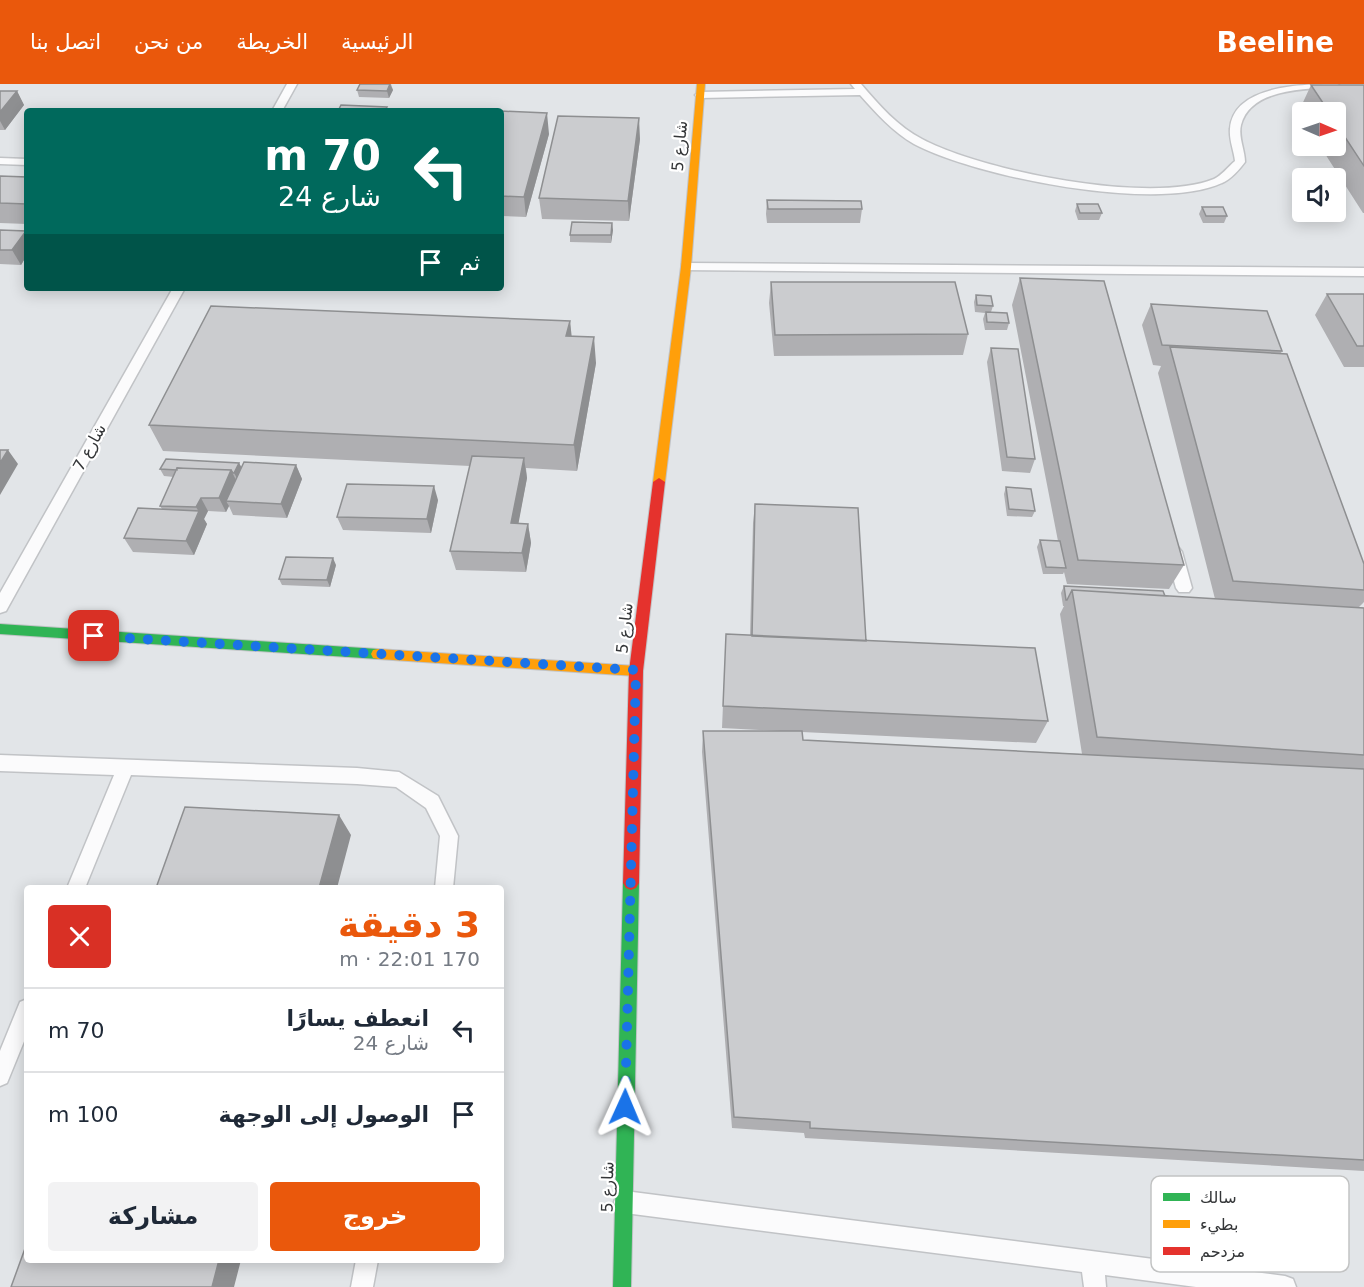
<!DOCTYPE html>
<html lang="ar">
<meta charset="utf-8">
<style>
:root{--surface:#fff;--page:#f2f2f3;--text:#1f2937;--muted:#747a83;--line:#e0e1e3;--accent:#ea580c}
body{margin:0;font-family:"DejaVu Sans","Noto Sans Arabic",sans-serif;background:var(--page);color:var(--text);direction:rtl;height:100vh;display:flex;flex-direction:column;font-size:22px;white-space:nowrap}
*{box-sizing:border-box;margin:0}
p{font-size:20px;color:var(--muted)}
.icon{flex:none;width:33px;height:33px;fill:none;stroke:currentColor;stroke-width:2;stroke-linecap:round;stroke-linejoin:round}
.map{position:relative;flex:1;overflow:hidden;direction:ltr}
.panel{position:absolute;left:24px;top:801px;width:480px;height:378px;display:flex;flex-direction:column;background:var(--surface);border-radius:6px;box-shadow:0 3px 15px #0003;direction:rtl}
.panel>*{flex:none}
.guide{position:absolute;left:24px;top:24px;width:480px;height:183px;border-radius:6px;box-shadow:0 3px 15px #0003;direction:rtl;background:#00695c;color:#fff;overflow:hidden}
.needle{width:39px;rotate:92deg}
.controls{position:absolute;left:1292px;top:18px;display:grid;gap:12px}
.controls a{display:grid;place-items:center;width:54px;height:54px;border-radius:6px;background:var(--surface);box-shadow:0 3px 15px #0003;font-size:30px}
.pin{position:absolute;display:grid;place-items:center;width:51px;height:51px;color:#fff;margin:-26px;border-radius:12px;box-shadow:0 3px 9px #0006}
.me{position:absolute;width:66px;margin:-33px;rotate:1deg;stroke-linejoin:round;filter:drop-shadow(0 0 4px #0008)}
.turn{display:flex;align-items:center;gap:21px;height:126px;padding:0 24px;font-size:27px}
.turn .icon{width:78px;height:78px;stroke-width:2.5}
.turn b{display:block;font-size:42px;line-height:51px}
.then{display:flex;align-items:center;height:57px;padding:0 24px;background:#0003;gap:12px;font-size:22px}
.round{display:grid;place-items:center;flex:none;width:63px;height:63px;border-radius:6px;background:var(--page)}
.summary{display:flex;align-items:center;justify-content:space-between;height:102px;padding:0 24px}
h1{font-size:36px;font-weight:700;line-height:45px;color:var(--accent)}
.button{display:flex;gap:12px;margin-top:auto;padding:12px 24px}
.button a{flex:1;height:69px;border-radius:6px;background:var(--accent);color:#fff;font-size:24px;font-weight:700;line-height:69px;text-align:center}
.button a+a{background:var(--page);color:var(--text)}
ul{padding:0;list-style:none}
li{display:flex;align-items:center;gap:18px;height:84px;padding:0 24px;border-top:2px solid var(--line)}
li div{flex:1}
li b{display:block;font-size:22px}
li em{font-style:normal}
header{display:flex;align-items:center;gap:36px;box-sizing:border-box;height:84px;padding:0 30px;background:var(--accent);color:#fff}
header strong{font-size:28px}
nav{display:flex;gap:33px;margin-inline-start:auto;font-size:21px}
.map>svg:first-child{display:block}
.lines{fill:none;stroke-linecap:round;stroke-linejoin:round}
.lane-casing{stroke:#c1c3c6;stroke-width:3}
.fast-casing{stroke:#c1c3c6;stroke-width:2}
.slow-casing{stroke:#c1c3c6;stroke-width:2}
.jam-casing{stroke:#c1c3c6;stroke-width:2}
.lane{fill:#fbfbfc;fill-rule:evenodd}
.fast{fill:#30b455;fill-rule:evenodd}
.slow{fill:#ff9f0a;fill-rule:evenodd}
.jam{fill:#e5322d;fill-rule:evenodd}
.wall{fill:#afafb2}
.shaded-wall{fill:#8e8f91}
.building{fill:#cbcccf;stroke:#8e8f91;stroke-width:1.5}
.route{stroke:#1a73e8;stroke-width:10;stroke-dasharray:0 18}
.labels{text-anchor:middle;stroke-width:4.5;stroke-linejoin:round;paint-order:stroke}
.street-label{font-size:16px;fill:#343638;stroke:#fff}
.key{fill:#fff;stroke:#c2c3c3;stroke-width:1.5}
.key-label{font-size:16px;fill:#343638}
</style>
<header>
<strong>Beeline</strong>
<nav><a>الرئيسية</a><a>الخريطة</a><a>من نحن</a><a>اتصل بنا</a></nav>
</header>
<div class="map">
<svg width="1364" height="1203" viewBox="0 0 1364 1203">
<rect width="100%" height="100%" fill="#e2e5e8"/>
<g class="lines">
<g class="lane-casing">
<path id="lane" d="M 287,0 L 297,0 L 282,27 L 272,27 Z
M 851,0 L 861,0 C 879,21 898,43 922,55 C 982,87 1150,121 1214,95 C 1221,92 1228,83 1235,77 C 1234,67 1229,56 1230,45 C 1233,0 1306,0 1339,0 L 1334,3 C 1304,5 1250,5 1241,41 C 1238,53 1245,66 1245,78 C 1240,85 1230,96 1222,99 C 1157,129 976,93 914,60 C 893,48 876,29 860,11 L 700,14 L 695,11 L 700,8 L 855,5 Z
M 0,74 L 27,75 L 27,81 L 0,80 Z
M 686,179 L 1364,184 L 1364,192 L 682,186 L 682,180 Z
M 173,204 L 185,204 L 6,527 L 0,529 L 0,509 Z
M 1174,462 L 1179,464 L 1182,468 L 1192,504 L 1189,508 L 1179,508 L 1176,504 L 1166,468 L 1169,464 Z
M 0,671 L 357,684 L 399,688 L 438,712 L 458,752 L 453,804 L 435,804 L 440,752 L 426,724 L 396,703 L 357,700 L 131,691 L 85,804 L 67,804 L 114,691 L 0,687 Z
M 27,915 L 27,950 L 7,999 L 0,1002 L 0,967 L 20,918 Z
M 625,1107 L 1285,1192 L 1293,1195 L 1296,1203 L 1196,1203 L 1105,1191 L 1106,1203 L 1084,1203 L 1082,1188 L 625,1129 L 617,1126 L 614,1118 L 617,1110 Z
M 356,1176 L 378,1176 L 373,1203 L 351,1203 Z"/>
</g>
<g class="fast-casing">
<path id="fast" d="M 0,540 L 378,565 L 383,566 L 385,570 L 383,574 L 378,575 L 0,550 Z
M 631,792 L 636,794 L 639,799 L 631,1203 L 613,1203 L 623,799 L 626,794 Z"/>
</g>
<g class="slow-casing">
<path id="slow" d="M 697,0 L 705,0 L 691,183 L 665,398 L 659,402 L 653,398 L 681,183 Z
M 378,565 L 636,582 L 641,583 L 643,587 L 641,591 L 636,592 L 378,575 L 373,574 L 371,570 L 373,566 Z"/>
</g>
<g class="jam-casing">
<path id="jam" d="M 659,394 L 665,398 L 643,587 L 639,799 L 636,804 L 631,806 L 626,804 L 623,799 L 629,587 L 653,398 Z"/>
</g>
<use href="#lane" class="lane"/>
<use href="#fast" class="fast"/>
<use href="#slow" class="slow"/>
<use href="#jam" class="jam"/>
</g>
<path class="wall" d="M 360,0 L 391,0 L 393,6 L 389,14 L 359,13 L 357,6 Z
M 1311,1 L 1364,1 L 1364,129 L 1363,129 L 1320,62 L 1335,62 L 1335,28 L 1302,28 L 1302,32 L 1299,27 Z
M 0,7 L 17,7 L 24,21 L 5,46 L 0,46 Z
M 501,27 L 549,50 L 526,133 L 501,132 Z
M 640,55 L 629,137 L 542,135 L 539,114 Z
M 0,92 L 27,93 L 27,140 L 0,139 Z
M 767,116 L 862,125 L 860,139 L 767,139 L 766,130 Z
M 1077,120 L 1102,129 L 1099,136 L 1078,136 L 1075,127 Z
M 1202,123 L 1227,132 L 1224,139 L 1203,139 L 1199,130 Z
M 0,146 L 26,147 L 27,149 L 27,171 L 21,181 L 0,180 Z
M 613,146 L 611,159 L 570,158 L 570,151 Z
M 1020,194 L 1184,481 L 1169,505 L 1067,500 L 1064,488 L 1063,490 L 1043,490 L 1037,463 L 1040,456 L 1058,457 L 1012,221 Z
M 771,198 L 968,250 L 963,271 L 774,272 L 769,219 Z
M 1327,210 L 1364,210 L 1364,283 L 1344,283 L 1315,231 Z
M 976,211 L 993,222 L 991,228 L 1009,239 L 1007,246 L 985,246 L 983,235 L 985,229 L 975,228 L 974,218 Z
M 1151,220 L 1282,267 L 1281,269 L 1364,480 L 1364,518 L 1359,523 L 1364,524 L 1364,1087 L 805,1054 L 804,1049 L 732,1044 L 702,668 L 703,647 L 781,647 L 722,644 L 725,574 L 750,552 L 753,439 L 755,420 L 866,557 L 1048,637 L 1036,659 L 802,648 L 803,656 L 1082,670 L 1060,530 L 1064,522 L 1063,522 L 1061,509 L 1064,502 L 1165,512 L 1215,515 L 1158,289 L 1161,282 L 1153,281 L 1142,241 Z
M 570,237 L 571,252 L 596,279 L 577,387 L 526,384 L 527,394 L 518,439 L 528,440 L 531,459 L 526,488 L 456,486 L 450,467 L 470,382 L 163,367 L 149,341 Z
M 991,264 L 1035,375 L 1030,389 L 1002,387 L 987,278 Z
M 239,379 L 241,383 L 296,381 L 302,395 L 287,434 L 233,431 L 229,422 L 226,428 L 208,427 L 204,435 L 207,440 L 194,471 L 133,468 L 124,454 L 162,425 L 160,422 L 174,393 L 164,392 L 160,385 Z
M 1006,403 L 1035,427 L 1032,433 L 1007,432 L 1004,410 Z
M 438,416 L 431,449 L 343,446 L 337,433 Z
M 336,481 L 330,503 L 282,501 L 279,495 Z"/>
<path class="shaded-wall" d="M 390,0 L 393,6 L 389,14 L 387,7 Z
M 17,7 L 24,21 L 5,46 L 0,37 L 0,28 Z
M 547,29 L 549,50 L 526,133 L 524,113 Z
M 639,34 L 640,55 L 629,137 L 628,117 Z
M 612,139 L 613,146 L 611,159 L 611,151 Z
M 26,147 L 27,149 L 27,171 L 21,181 L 12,166 Z
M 570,237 L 573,264 L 566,252 Z
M 594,253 L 596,279 L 577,387 L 574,361 Z
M 8,366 L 18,380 L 0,411 L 0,379 Z
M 524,374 L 527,394 L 515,458 L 511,439 Z
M 239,379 L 243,386 L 238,396 L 234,389 Z
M 296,381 L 302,395 L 287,434 L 281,420 Z
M 231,386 L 238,400 L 226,417 L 229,422 L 226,428 L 219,414 Z
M 434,402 L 438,416 L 431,449 L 427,435 Z
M 201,414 L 208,427 L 204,435 L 207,440 L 194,471 L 186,457 L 199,428 L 196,423 Z
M 528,440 L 531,459 L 526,488 L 522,469 Z
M 333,474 L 336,481 L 330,503 L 327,496 Z
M 339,731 L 351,751 L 337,804 L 319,804 Z
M 219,1176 L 241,1176 L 234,1203 L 212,1203 Z"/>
<path class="building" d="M 360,0 L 390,0 L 387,7 L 357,6 Z
M 1311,1 L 1364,1 L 1364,82 L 1335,38 L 1335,28 L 1329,28 Z
M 0,7 L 17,7 L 0,28 Z
M 341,21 L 387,23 L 385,27 L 338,27 Z
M 453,25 L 491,27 L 452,27 Z
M 501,27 L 547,29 L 524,113 L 501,112 Z
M 558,32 L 639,34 L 628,117 L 539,114 Z
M 0,92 L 27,93 L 27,120 L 0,119 Z
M 767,116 L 861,117 L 862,125 L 768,125 Z
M 1077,120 L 1098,120 L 1102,129 L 1080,129 Z
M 1202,123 L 1223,123 L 1227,132 L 1206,132 Z
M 572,138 L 612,139 L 611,151 L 570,151 Z
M 0,146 L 26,147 L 12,166 L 0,166 Z
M 1020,194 L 1104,197 L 1184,481 L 1078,476 Z
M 771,198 L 955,198 L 968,250 L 775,251 Z
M 1327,210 L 1364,210 L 1364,262 L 1357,262 Z
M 976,211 L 991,212 L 993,222 L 977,221 Z
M 1151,220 L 1267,227 L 1282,267 L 1162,261 Z
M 211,222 L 570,237 L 566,252 L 594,253 L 574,361 L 149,341 Z
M 986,228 L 1007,229 L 1009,239 L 987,238 Z
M 1170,263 L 1287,270 L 1364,480 L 1364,506 L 1233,497 Z
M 991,264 L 1018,265 L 1035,375 L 1007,373 Z
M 0,366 L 8,366 L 0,379 Z
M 472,372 L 524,374 L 511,439 L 528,440 L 522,469 L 450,467 Z
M 166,375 L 239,379 L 234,389 L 233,389 L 231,386 L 177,384 L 177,386 L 160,385 Z
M 244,378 L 296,381 L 281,420 L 226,417 Z
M 177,384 L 231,386 L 219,414 L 201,414 L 196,423 L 160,422 Z
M 347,400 L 434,402 L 427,435 L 337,433 Z
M 1006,403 L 1031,405 L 1035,427 L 1009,425 Z
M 755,420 L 858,424 L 866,557 L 752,552 Z
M 138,424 L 199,427 L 186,457 L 124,454 Z
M 1040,456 L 1060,457 L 1066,484 L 1046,483 Z
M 286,473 L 333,474 L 327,496 L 279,495 Z
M 1064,502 L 1163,507 L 1165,512 L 1072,506 L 1067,516 L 1066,516 Z
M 1072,506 L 1364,524 L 1364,671 L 1097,653 Z
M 726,550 L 1035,564 L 1048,637 L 723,622 Z
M 703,647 L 802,647 L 803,656 L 1364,685 L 1364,1076 L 810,1044 L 810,1038 L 734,1033 Z
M 185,723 L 339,731 L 319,804 L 156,804 Z
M 27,1159 L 27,1176 L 219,1176 L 212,1203 L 11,1203 Z"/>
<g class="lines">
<path class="route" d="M 94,552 L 636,586 L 625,1023"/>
</g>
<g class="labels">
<g class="street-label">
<text transform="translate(679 62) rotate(-85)" y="6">شارع 5</text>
<text transform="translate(89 363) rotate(-61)" y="6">شارع 7</text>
<text transform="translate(624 544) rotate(-84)" y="6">شارع 5</text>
<text transform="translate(607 1103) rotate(-89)" y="6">شارع 5</text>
</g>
</g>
<rect x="1151" y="1092" width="198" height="96" rx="9" class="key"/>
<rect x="1163" y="1109" width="27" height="8" fill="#30b455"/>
<rect x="1163" y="1136" width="27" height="8" fill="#ff9f0a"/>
<rect x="1163" y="1163" width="27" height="8" fill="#e5322d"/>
<g class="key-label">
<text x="1200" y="1119">سالك</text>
<text x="1200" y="1146">بطيء</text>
<text x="1200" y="1173">مزدحم</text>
</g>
</svg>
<div class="controls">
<a><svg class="needle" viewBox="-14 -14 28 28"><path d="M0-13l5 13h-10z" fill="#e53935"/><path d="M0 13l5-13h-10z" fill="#747a83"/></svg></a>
<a><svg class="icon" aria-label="sound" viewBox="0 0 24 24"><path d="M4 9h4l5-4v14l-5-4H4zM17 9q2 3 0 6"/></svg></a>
</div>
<div class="pin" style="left:94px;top:552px;background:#d93025"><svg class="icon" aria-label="arrive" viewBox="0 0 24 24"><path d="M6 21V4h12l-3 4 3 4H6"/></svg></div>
<svg class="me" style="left:625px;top:1023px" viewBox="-20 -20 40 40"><path d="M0-17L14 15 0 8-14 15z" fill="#1a73e8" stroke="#fff" stroke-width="4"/></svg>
<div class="guide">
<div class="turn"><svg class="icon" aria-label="left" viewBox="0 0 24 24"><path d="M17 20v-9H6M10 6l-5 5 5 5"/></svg><div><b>70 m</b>شارع 24</div></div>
<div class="then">ثم<svg class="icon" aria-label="arrive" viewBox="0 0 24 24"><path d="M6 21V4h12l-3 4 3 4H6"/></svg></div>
</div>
<section class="panel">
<div class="summary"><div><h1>3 دقيقة</h1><p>170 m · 22:01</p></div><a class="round" style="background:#d93025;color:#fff"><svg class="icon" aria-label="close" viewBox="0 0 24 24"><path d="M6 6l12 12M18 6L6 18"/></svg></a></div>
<ul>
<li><svg class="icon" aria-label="left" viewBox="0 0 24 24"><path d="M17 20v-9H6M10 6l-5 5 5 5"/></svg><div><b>انعطف يسارًا</b><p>شارع 24</p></div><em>70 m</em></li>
<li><svg class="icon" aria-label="arrive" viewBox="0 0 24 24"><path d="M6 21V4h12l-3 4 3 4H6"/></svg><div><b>الوصول إلى الوجهة</b></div><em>100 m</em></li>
</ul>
<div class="button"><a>خروج</a><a>مشاركة</a></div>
</section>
</div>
